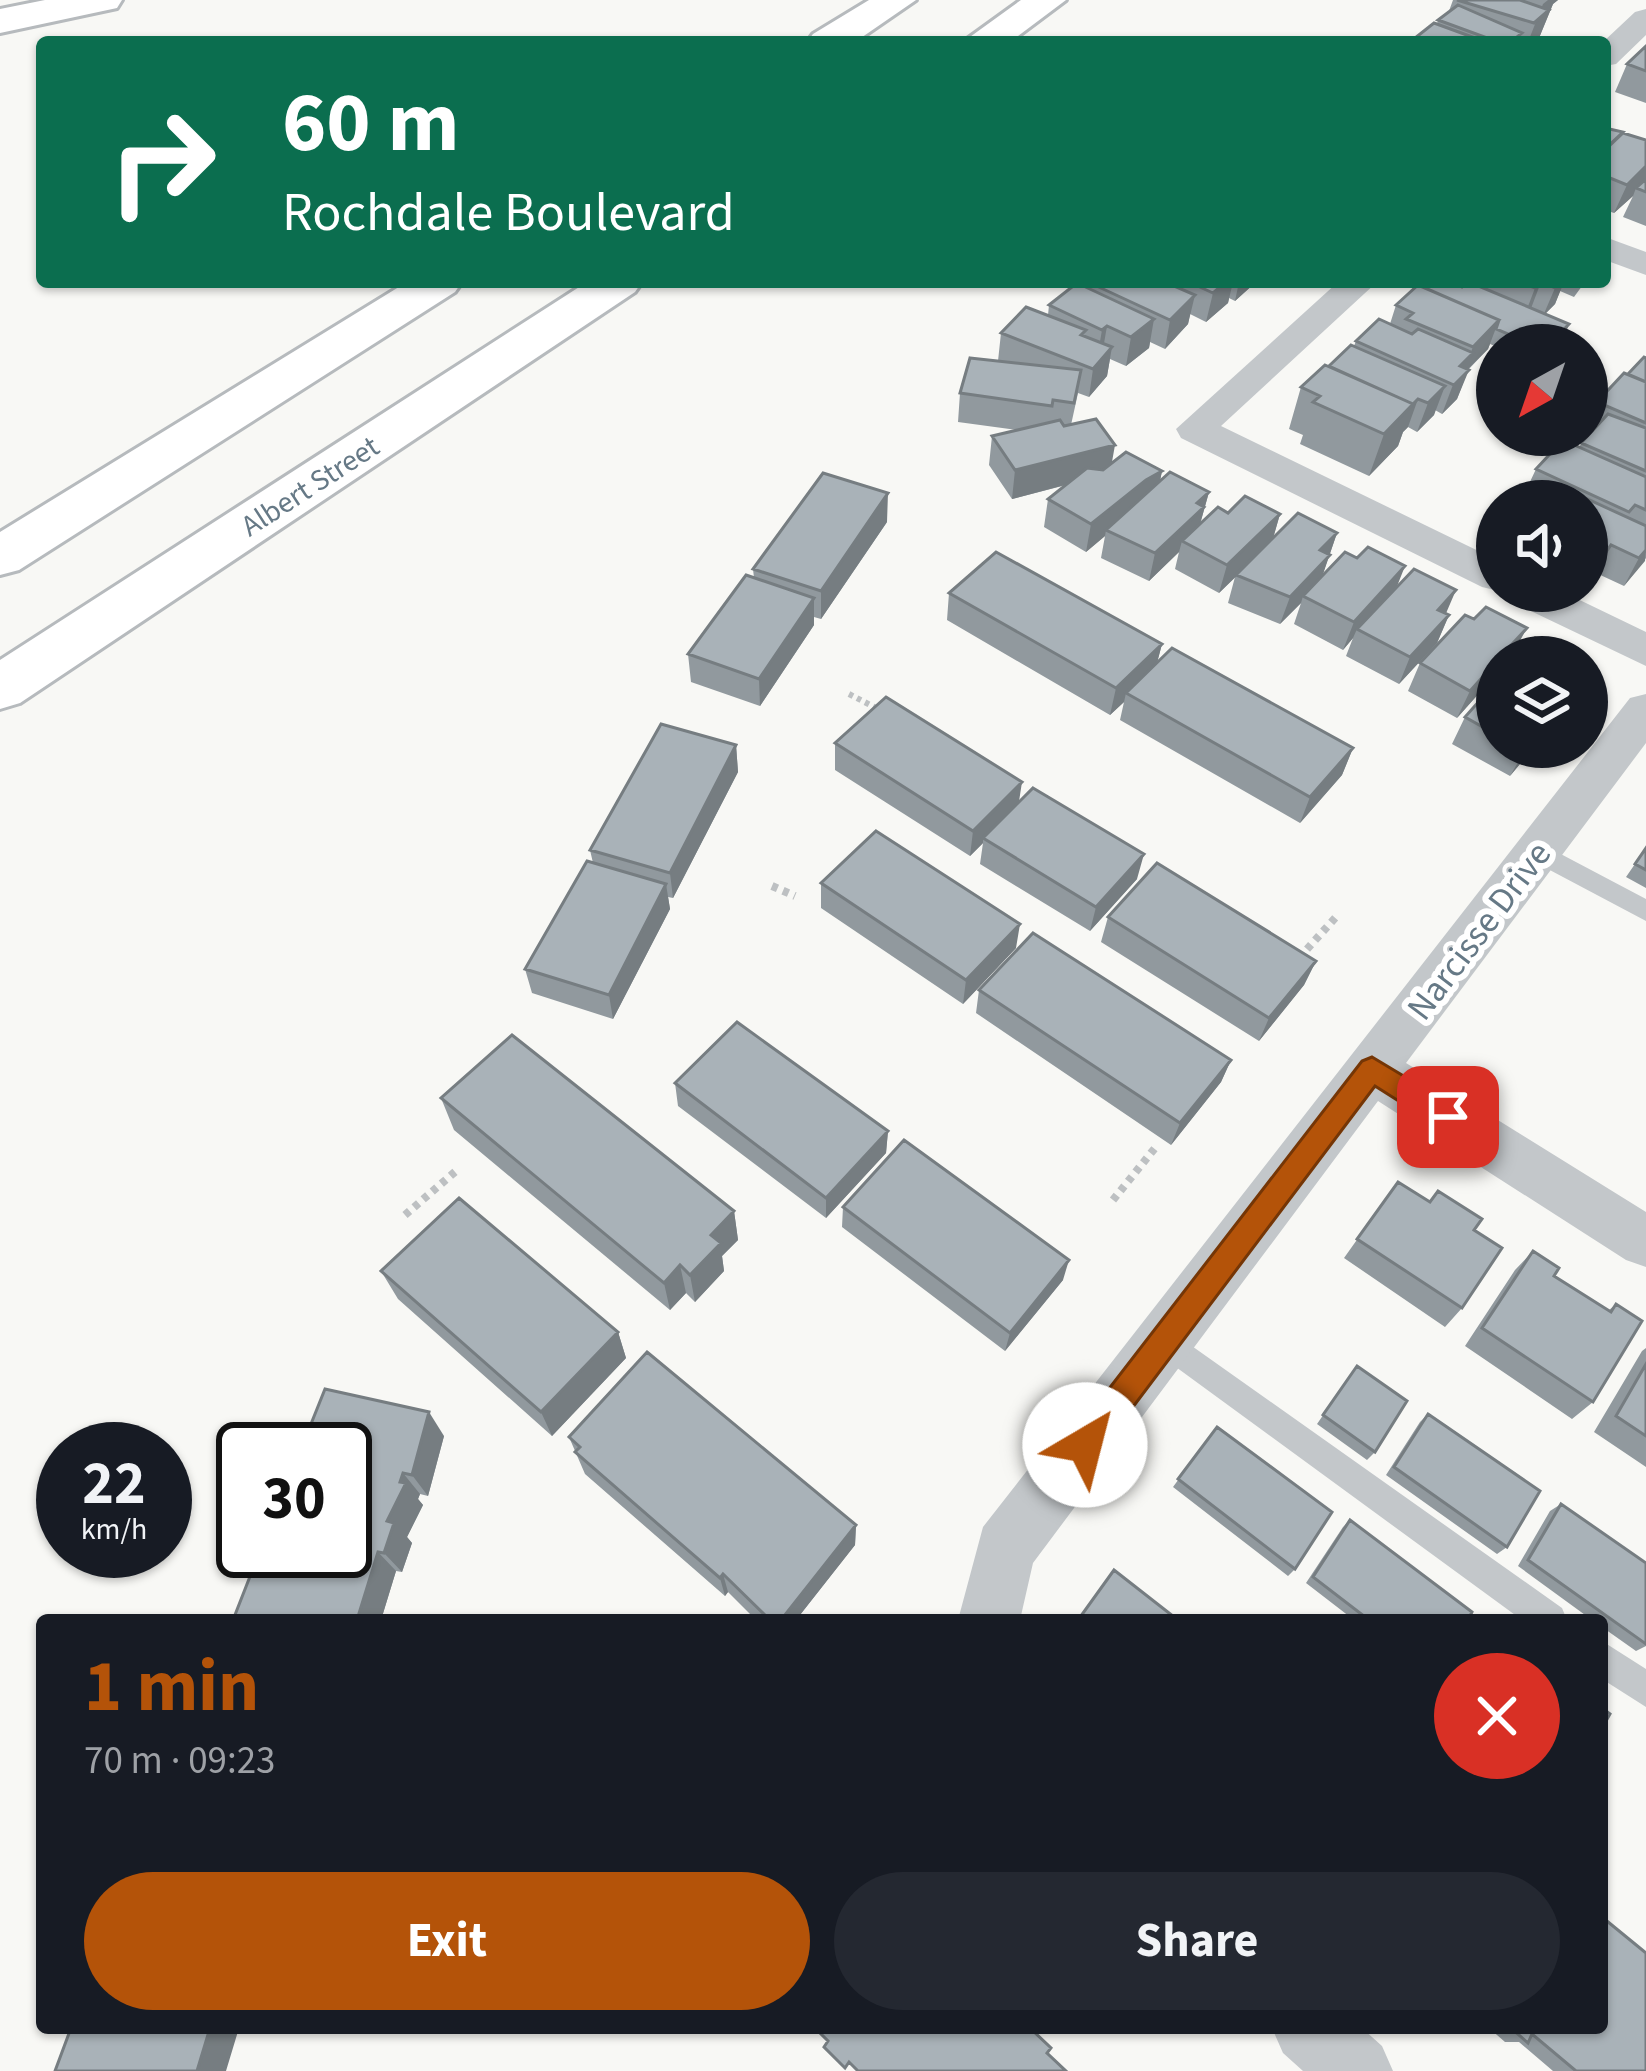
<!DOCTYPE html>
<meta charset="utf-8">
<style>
:root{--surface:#171b24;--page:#242831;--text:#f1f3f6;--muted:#9ea1a6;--accent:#b45309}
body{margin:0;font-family:"Source Sans 3",sans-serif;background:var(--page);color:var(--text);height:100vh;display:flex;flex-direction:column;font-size:45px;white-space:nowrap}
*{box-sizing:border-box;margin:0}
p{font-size:39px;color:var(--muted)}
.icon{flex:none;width:66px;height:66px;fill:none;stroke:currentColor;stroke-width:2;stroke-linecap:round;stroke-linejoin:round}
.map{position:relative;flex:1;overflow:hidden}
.panel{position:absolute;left:36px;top:1614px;width:1572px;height:420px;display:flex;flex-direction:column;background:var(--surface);border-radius:12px;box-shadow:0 3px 9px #0004}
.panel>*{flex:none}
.banner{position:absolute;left:36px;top:36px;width:1575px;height:252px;border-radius:12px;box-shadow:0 3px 9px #0004;background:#0b6e4f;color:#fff;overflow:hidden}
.needle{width:78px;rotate:220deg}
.buttons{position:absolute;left:1476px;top:324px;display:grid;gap:24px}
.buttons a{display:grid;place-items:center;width:132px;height:132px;border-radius:50%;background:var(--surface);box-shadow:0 3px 9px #0004;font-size:60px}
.speed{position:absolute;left:36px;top:1422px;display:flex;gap:24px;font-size:60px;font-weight:700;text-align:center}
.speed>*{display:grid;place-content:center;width:156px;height:156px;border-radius:50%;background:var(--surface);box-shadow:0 3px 9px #0004;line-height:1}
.speed small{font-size:30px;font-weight:400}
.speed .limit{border:6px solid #111;border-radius:18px;background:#fff;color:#111}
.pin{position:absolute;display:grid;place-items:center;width:102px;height:102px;color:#fff;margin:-51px;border-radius:24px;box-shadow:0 6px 18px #0006}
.me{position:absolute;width:132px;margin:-66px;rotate:37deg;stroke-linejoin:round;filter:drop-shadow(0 0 9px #0008)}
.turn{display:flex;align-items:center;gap:42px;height:252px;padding:0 48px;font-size:54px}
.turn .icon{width:156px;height:156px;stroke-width:2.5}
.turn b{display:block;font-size:84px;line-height:102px}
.round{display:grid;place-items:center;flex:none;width:126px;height:126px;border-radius:63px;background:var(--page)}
.headline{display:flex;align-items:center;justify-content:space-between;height:204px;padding:0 48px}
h1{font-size:72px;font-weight:700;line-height:90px;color:var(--accent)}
.button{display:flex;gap:24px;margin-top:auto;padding:24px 48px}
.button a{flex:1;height:138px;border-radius:72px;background:var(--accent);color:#fff;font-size:48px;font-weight:700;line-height:138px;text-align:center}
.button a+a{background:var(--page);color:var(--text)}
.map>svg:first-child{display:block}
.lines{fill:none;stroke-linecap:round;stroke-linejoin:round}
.motorway-casing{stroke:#b6babd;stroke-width:6}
.path-far1{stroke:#bdc0c2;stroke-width:6;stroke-dasharray:4.5 4.5;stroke-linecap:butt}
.path{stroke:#bdc0c2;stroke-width:8;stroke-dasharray:6 6;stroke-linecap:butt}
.service{fill:#c3c7ca;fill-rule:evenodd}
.minor{fill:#c3c7ca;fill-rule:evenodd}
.motorway{fill:#fff;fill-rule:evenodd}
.wall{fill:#91999e}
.shaded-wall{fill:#767d81}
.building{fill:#a9b2b8;stroke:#767d81;stroke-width:3}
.route{fill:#b45309;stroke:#753606;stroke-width:3}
.labels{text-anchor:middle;stroke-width:12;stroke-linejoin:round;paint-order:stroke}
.far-street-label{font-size:30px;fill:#667986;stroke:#fff}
.street-label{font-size:36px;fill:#667986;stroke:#fff}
</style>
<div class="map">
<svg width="1646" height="2071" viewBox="0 0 1646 2071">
<rect width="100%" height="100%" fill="#f8f8f5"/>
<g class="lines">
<g class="motorway-casing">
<path id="motorway" d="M 45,0 L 122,0 L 117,8 L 0,33 L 0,9 Z
M 869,0 L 916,0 L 855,42 L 807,42 L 813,34 Z
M 1021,0 L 1066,0 L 1010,42 L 963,42 Z
M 407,282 L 462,282 L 455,292 L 19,570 L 0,575 L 0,532 Z
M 587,282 L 642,282 L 635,292 L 20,703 L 0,709 L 0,660 Z"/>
</g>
<path class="path-far1" d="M 849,694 L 880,710"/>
<path class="path" d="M 772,886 L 795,896
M 1299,958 L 1336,917
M 1113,1200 L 1155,1148
M 405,1215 L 456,1171"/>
<path class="service" d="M 1538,842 L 1646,899 L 1646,921 L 1529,859 L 1525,852 L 1529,845 Z
M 1165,1327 L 1562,1608 L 1567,1620 L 1522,1620 L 1154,1351 L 1150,1341 L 1154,1331 Z
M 1602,1641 L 1646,1669 L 1646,1707 L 1602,1679 Z"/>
<path class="minor" d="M 1646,9 L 1646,35 L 1616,64 L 1605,66 L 1603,42 L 1635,12 Z
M 1605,237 L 1646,252 L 1646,275 L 1605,260 Z
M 1338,282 L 1377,282 L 1221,426 L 1497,560 L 1499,591 L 1482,587 L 1181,438 L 1176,429 Z
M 1504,591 L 1561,591 L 1646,632 L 1646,666 L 1510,601 Z
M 1646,694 L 1646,743 L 1406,1063 L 1646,1212 L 1646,1267 L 1626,1260 L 1378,1101 L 1033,1563 L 1020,1620 L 958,1620 L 983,1527 L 1630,698 Z
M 1272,2028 L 1362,2028 L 1382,2046 L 1393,2071 L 1303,2071 L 1283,2053 Z"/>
<use href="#motorway" class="motorway"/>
</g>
<path class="wall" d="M 1453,0 L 1558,0 L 1553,4 L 1539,38 L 1535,42 L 1414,42 L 1415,38 L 1437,24 L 1438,20 L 1449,11 Z
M 1646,46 L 1646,103 L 1615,92 L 1627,64 Z
M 1605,128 L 1646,140 L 1646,226 L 1623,217 L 1633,196 L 1614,213 L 1605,210 Z
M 1083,282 L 1256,282 L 1235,301 L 1229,298 L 1228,303 L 1206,322 L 1190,314 L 1188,324 L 1165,349 L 1150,342 L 1149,348 L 1126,366 L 1110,359 L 1107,376 L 1089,397 L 1078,393 L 1071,425 L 1112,464 L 1162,471 L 1160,481 L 1209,492 L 1200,524 L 1228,513 L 1280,514 L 1273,538 L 1337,533 L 1322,576 L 1396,587 L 1449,615 L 1437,643 L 1399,684 L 1346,656 L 1353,638 L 1343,650 L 1294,624 L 1301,603 L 1280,624 L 1228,603 L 1235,577 L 1219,593 L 1175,569 L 1179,552 L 1149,581 L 1101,558 L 1105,536 L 1086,552 L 1044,527 L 1048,499 L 1066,485 L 1012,499 L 989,465 L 992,436 L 1017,430 L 958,422 L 960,393 L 998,361 L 1001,333 L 1048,315 L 1049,305 L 1082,285 Z
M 1461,282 L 1585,282 L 1574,297 L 1560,291 L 1555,304 L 1545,314 L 1569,324 L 1563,339 L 1557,345 L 1497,345 L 1497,347 L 1490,344 L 1488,349 L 1468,370 L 1457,399 L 1442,414 L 1435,410 L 1434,415 L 1417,432 L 1408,427 L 1403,432 L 1398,446 L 1369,476 L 1300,444 L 1303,435 L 1289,429 L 1301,387 L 1354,346 L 1356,341 L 1390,324 L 1396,305 L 1425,288 L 1462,287 L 1465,284 Z
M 1646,358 L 1646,558 L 1624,586 L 1596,573 L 1591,580 L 1587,578 L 1587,501 L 1532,501 L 1523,497 L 1536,469 L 1579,447 L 1590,433 L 1587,432 L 1587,423 L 1597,402 Z
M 887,522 L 821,619 L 814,617 L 814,625 L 760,706 L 691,682 L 688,654 L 754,578 L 753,569 Z
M 949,593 L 1162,644 L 1157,662 L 1353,748 L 1342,775 L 1300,823 L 1120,720 L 1124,702 L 1110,715 L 947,620 Z
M 1474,619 L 1513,655 L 1497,657 L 1497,673 L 1457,718 L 1408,691 L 1420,663 Z
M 1497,681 L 1497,747 L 1534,747 L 1510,776 L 1452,744 L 1465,717 Z
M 835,743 L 1019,802 L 1137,879 L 1090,931 L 980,864 L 983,843 L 970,856 L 835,770 Z
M 736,745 L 738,772 L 673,898 L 668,897 L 670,909 L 613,1019 L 532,993 L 525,969 L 593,863 L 590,850 Z
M 1646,848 L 1646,888 L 1626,877 Z
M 821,883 L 1016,948 L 963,1004 L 821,908 Z
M 1108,917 L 1316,961 L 1304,985 L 1259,1041 L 1101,942 Z
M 979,990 L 1231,1060 L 1221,1082 L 1171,1145 L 976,1013 Z
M 675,1083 L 888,1131 L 886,1153 L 826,1218 L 678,1106 Z
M 441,1098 L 734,1211 L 738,1240 L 722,1256 L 724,1271 L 695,1302 L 686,1293 L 670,1310 L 454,1130 Z
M 1398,1182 L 1474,1230 L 1462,1308 L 1445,1327 L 1344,1258 Z
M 843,1207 L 1063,1280 L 1005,1351 L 842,1227 Z
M 1533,1251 L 1554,1276 L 1608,1311 L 1616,1304 L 1593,1402 L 1572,1419 L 1465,1346 L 1515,1270 Z
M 381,1271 L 618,1332 L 626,1358 L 552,1436 L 398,1299 Z
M 1646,1348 L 1646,1467 L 1594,1432 L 1642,1351 Z
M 1357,1366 L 1375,1452 L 1367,1460 L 1317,1424 Z
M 1428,1414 L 1507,1547 L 1497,1554 L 1386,1475 L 1420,1422 Z
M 1217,1427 L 1295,1569 L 1288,1576 L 1173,1487 Z
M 444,1436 L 428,1496 L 420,1494 L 418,1499 L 423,1505 L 407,1537 L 412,1543 L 402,1572 L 396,1571 L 381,1620 L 233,1620 L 345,1449 Z
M 569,1437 L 856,1525 L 855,1545 L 796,1620 L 756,1620 L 728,1592 L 725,1596 L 585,1474 Z
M 1561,1504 L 1646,1563 L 1646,1646 L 1636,1651 L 1602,1627 L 1602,1620 L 1592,1620 L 1518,1566 L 1550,1511 Z
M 1350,1520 L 1468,1620 L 1354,1620 L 1306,1583 L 1343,1527 Z
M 1489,2028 L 1602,2028 L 1646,2071 L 1553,2071 L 1519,2042 L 1505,2042 Z"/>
<path class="shaded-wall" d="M 1548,0 L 1558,0 L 1553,4 L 1539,38 L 1535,42 L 1528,42 L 1543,4 Z
M 1646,166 L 1646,183 L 1636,188 L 1633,196 L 1614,213 L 1627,185 Z
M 1226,282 L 1233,282 L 1228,303 L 1206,322 L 1213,293 Z
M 1239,282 L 1256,282 L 1235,301 Z
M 1541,282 L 1530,311 L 1524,317 L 1535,288 Z
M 1561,282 L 1564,282 L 1555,304 L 1543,316 L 1555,288 Z
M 1195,295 L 1188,324 L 1165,349 L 1170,320 Z
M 1154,319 L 1149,348 L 1126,366 L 1131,337 Z
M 1499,320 L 1488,349 L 1466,371 L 1469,370 L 1457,399 L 1442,414 L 1460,366 L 1469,357 L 1473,347 Z
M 1569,324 L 1563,339 L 1557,345 L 1549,345 Z
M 1107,326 L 1102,355 L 1097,359 L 1102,330 Z
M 1112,347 L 1107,376 L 1089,397 L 1093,369 Z
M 1445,386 L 1434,415 L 1417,432 L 1428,403 Z
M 1418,399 L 1408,427 L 1403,432 L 1398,446 L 1369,476 L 1384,434 Z
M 1115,445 L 1110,473 L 1012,499 L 1015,470 Z
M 1162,471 L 1156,500 L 1106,530 L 1105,536 L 1086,552 L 1091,524 L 1146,480 Z
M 1209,492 L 1197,535 L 1182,541 L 1179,552 L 1149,581 L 1155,553 L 1197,503 Z
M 888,493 L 887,522 L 821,619 L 821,591 Z
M 1280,514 L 1272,542 L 1219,593 L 1227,565 Z
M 1337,533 L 1320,583 L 1303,596 L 1301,603 L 1280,624 L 1290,597 L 1320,550 Z
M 1611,545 L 1596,573 L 1591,580 L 1606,552 Z
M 1646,550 L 1645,561 L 1624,586 L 1639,558 Z
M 1405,566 L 1394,594 L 1357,629 L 1353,638 L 1343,650 L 1354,622 Z
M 1456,590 L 1444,618 L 1438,610 Z
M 814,598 L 814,625 L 760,706 L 759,679 Z
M 1449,615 L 1437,643 L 1399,684 L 1410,657 Z
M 1527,628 L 1511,657 L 1500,657 Z
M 1162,644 L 1155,671 L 1126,693 L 1124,702 L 1110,715 L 1116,688 Z
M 1497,661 L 1497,673 L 1457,718 L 1470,691 Z
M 736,745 L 738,772 L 673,898 L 670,873 Z
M 1527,747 L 1534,747 L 1510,776 Z
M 1353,748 L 1342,775 L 1300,823 L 1310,797 Z
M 1022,782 L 1018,808 L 983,838 L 983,843 L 970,856 L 973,831 Z
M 1144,854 L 1137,879 L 1090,931 L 1096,907 Z
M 666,884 L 670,909 L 613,1019 L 609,995 Z
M 1020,924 L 1016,948 L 963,1004 L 966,980 Z
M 1316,961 L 1304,985 L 1259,1041 L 1269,1018 Z
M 1231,1060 L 1221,1082 L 1171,1145 L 1180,1123 Z
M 888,1131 L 886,1153 L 826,1218 L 826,1198 Z
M 734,1211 L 738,1240 L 722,1256 L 724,1271 L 695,1302 L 690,1275 L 711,1235 Z
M 1069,1260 L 1063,1280 L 1005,1351 L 1010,1333 Z
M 680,1265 L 686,1293 L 670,1310 L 664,1283 Z
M 618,1332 L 626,1358 L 552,1436 L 541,1412 Z
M 429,1412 L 444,1436 L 428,1496 L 412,1475 Z
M 403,1473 L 420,1494 L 418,1499 L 423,1505 L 407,1537 L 412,1543 L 402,1572 L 384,1553 L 387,1521 Z
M 856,1525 L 855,1545 L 796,1620 L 781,1620 Z
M 378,1552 L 396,1571 L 381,1620 L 357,1620 Z
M 723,1574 L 728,1592 L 725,1596 L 720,1578 Z
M 210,2028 L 239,2028 L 226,2071 L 197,2071 Z"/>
<path class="building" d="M 1457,0 L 1520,0 L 1549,10 L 1534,23 Z
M 1458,5 L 1522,33 L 1511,42 L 1498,42 L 1438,20 Z
M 1434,23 L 1486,42 L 1426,42 L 1415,38 Z
M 1646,46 L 1646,71 L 1627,64 Z
M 1605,128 L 1623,132 L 1605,149 Z
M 1623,133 L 1646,140 L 1646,166 L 1627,185 L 1605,176 L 1605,150 Z
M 1646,179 L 1646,192 L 1636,188 Z
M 1088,282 L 1165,282 L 1195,295 L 1170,320 Z
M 1189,282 L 1226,282 L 1213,293 Z
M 1432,282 L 1451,282 L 1462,287 L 1469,282 L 1569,324 L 1549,345 L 1534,345 L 1496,329 L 1499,320 L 1425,288 Z
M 1520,282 L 1541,282 L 1535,288 Z
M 1542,282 L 1561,282 L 1555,288 Z
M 1077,283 L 1154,319 L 1131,337 L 1107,326 L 1102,330 L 1049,305 Z
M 1418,285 L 1499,320 L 1473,347 L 1406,319 L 1413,313 L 1396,305 Z
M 1026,307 L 1086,330 L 1081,335 L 1112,347 L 1093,369 L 1001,333 Z
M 1379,319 L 1412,334 L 1418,329 L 1473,353 L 1460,366 L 1469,370 L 1454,385 L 1356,341 Z
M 1351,345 L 1445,386 L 1428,403 L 1418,399 L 1413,404 L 1329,366 Z
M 1644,357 L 1646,358 L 1646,382 L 1628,374 Z
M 970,358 L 1081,370 L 1074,403 L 1053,400 L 1052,406 L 960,393 Z
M 1325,365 L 1413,404 L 1384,434 L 1313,402 L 1320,396 L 1301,387 Z
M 1624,373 L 1646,382 L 1646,423 L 1597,402 Z
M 1608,414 L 1646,428 L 1646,471 L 1581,443 Z
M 1096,419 L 1115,445 L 1015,470 L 992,436 L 1060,420 L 1064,426 Z
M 1563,440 L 1646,477 L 1646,510 L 1635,505 L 1629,512 L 1536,469 Z
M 1126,452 L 1162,471 L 1146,480 L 1091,524 L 1048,499 L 1087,468 L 1103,470 Z
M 1170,472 L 1209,492 L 1197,503 L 1204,507 L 1155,553 L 1106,530 Z
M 823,473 L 888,493 L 821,591 L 753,569 Z
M 1555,484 L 1646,526 L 1646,550 L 1639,558 L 1611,545 L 1606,552 L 1587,543 L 1587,501 L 1540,501 Z
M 1245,496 L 1280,514 L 1227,565 L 1182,541 L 1218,507 L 1228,513 Z
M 1298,513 L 1337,533 L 1320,550 L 1330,555 L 1290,597 L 1236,575 Z
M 1368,547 L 1405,566 L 1354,622 L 1303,596 L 1345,552 L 1357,558 Z
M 996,552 L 1162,644 L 1116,688 L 949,593 Z
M 1414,569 L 1456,590 L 1438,610 L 1449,615 L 1410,657 L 1357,629 Z
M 746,575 L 814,598 L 759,679 L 688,654 Z
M 1486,607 L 1527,628 L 1500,657 L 1497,657 L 1497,661 L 1470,691 L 1420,663 L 1465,615 L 1474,619 Z
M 1535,638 L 1573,657 L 1518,657 Z
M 1172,648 L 1353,748 L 1310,797 L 1126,693 Z
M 1497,681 L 1497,735 L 1465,717 Z
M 886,697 L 1022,782 L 973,831 L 835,743 Z
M 661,724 L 736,745 L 670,873 L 590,850 Z
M 1033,788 L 1144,854 L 1096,907 L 983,838 Z
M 876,831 L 1020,924 L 966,980 L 821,883 Z
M 1646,848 L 1646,870 L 1635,864 Z
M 587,861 L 666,884 L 609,995 L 525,969 Z
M 1157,863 L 1316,961 L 1269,1018 L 1108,917 Z
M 1033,933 L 1231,1060 L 1180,1123 L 979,990 Z
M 737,1022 L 888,1131 L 826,1198 L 675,1083 Z
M 512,1035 L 734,1211 L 711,1235 L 721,1243 L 690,1275 L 680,1265 L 664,1283 L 441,1098 Z
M 904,1140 L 1069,1260 L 1010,1333 L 843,1207 Z
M 1398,1182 L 1430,1202 L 1438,1191 L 1482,1219 L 1474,1230 L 1502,1248 L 1462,1308 L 1357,1239 Z
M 459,1198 L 618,1332 L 541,1412 L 381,1271 Z
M 1533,1251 L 1559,1268 L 1554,1276 L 1611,1312 L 1616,1304 L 1642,1321 L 1593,1402 L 1482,1328 Z
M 647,1352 L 856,1525 L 781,1620 L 770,1620 L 723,1574 L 720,1578 L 575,1452 L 580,1447 L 569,1437 Z
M 1646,1364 L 1646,1436 L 1616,1416 Z
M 1357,1366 L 1407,1401 L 1375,1452 L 1323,1415 Z
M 325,1389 L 429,1412 L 412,1475 L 403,1473 L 400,1482 L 406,1483 L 387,1521 L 394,1523 L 384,1553 L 378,1552 L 357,1620 L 233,1620 L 260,1551 L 345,1551 L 345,1449 L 301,1449 Z
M 1428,1414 L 1540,1491 L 1507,1547 L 1394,1467 Z
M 1217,1427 L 1332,1512 L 1295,1569 L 1178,1479 Z
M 1561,1504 L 1646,1563 L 1646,1644 L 1528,1560 Z
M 1350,1520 L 1472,1612 L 1468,1620 L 1369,1620 L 1313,1577 Z
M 1114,1570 L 1178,1620 L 1078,1620 Z
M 1602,1708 L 1610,1714 L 1602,1728 Z
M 1602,1917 L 1646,1953 L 1646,2071 L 1576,2071 L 1532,2034 L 1528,2043 L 1511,2028 L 1602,2028 Z
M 71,2028 L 210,2028 L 197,2071 L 55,2071 Z
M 815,2028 L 1030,2028 L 1051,2048 L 1047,2053 L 1066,2071 L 858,2071 L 849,2062 L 845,2068 L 824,2047 L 828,2041 Z"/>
<path class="route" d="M 1372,1057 L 1457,1108 L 1462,1117 L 1457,1126 L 1448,1130 L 1438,1126 L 1375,1086 L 1096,1456 L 1085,1460 L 1074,1456 L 1069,1445 L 1074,1434 L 1362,1061 Z"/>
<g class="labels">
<g class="far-street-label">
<text transform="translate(310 486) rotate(-33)" y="10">Albert Street</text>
</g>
<g class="street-label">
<text transform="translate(1478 930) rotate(-53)" y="13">Narcisse Drive</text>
</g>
</g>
</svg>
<div class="buttons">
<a><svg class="needle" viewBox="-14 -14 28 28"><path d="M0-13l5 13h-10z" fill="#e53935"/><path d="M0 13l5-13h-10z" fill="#9ea1a6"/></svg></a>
<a><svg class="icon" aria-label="sound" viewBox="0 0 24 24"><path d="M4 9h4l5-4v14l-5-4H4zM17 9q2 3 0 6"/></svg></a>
<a><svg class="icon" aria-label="layers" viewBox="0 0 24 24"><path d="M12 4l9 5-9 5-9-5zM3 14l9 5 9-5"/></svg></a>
</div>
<div class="speed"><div>22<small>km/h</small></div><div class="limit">30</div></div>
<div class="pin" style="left:1448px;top:1117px;background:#d93025"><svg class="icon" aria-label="arrive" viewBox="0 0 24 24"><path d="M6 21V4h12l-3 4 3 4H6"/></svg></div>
<svg class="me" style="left:1085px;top:1445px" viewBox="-20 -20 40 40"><circle r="19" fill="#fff"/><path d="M0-13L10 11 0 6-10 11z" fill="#b45309"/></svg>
<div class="banner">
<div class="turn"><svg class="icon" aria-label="right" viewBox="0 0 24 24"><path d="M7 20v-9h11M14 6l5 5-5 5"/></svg><div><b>60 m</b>Rochdale Boulevard</div></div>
</div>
<section class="panel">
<div class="headline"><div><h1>1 min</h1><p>70 m · 09:23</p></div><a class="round" style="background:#d93025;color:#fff"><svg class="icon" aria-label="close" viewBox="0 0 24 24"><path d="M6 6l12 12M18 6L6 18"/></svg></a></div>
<div class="button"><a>Exit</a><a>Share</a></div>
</section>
</div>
